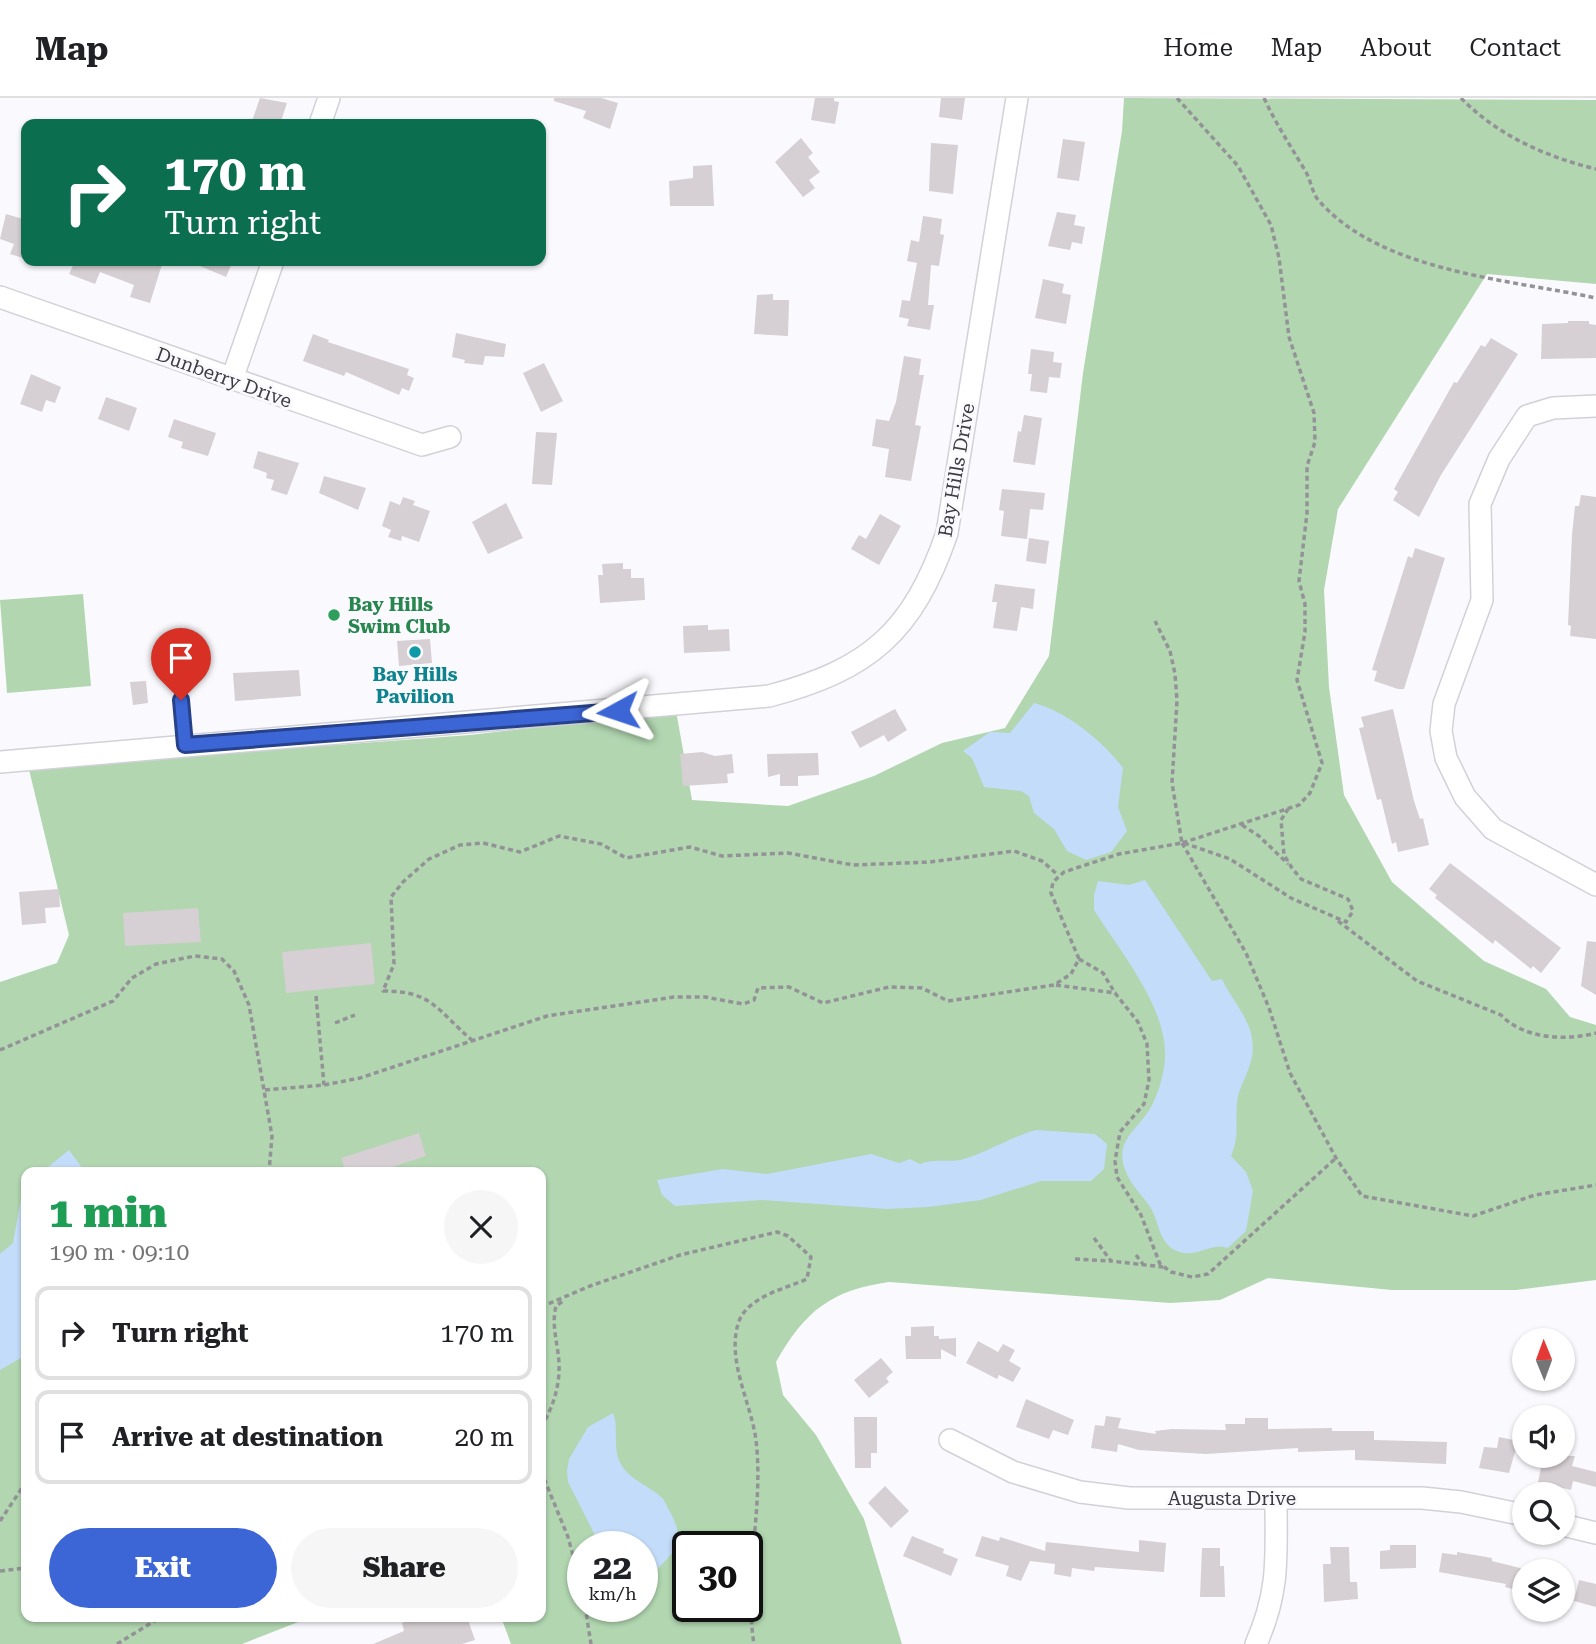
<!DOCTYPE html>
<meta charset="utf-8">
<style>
:root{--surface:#fff;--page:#f6f6f6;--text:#202124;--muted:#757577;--line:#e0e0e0;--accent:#3c65d6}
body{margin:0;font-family:"Roboto Serif",serif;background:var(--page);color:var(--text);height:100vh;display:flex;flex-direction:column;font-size:26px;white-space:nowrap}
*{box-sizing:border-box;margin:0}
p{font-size:23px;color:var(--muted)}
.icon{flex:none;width:38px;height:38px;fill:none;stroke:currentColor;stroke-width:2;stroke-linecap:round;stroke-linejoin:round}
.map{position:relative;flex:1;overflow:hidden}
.panel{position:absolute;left:21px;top:1069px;width:525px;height:455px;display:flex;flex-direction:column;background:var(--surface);border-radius:14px;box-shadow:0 2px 5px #0004}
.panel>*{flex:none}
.banner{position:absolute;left:21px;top:21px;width:525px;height:147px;border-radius:14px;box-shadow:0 2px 5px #0004;background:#0b6e4f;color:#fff;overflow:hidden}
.needle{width:46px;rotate:359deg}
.fabs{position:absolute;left:1512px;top:1230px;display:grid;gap:14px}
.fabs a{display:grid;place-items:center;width:63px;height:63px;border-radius:50%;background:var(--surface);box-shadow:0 2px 5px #0004;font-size:35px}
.speed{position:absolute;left:567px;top:1433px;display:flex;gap:14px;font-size:35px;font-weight:700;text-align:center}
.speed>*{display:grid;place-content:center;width:91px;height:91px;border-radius:50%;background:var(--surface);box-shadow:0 2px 5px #0004;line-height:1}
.speed small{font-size:18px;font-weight:400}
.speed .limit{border:4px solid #111;border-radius:10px;background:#fff;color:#111}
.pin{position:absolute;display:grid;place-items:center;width:60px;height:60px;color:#fff;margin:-72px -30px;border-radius:50% 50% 50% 0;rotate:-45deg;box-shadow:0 0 7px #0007}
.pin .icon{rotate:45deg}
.me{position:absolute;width:77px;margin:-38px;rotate:265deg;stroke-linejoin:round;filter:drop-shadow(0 0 5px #0008)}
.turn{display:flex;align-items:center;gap:24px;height:147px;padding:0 28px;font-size:32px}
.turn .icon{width:91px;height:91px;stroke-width:2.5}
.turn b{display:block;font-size:49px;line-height:60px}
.round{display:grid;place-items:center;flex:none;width:74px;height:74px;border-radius:37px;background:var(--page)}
.head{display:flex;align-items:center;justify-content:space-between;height:119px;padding:0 28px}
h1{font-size:42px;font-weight:800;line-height:52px;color:#1e9e55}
.button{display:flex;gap:14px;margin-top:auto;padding:14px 28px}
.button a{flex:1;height:80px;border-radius:42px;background:var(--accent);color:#fff;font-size:28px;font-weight:800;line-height:80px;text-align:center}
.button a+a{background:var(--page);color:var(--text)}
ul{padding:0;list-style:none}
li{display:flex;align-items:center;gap:21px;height:94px;margin:0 14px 10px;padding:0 14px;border:4px solid var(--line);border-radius:14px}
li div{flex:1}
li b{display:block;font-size:26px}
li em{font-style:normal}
header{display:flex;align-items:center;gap:42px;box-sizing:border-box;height:98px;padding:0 35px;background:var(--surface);border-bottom:2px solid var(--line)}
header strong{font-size:33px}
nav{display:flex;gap:38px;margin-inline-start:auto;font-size:24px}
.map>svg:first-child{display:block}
.green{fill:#b1d6b0;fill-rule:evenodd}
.water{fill:#c3dcf9}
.building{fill:#d6cfd3}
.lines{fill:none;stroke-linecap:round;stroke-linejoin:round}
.lane-casing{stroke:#d1d1d8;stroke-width:14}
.street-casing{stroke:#d1d1d8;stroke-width:24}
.path{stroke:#939397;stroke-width:3.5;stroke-dasharray:5 3.5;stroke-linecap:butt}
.lane{stroke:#fff;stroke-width:10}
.street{stroke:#fff;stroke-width:21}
.route-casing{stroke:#27428b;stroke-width:18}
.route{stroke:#3c65d6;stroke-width:12}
.leisure-dot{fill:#2e9e5b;stroke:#fafafe;stroke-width:2.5}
.culture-dot{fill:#0f9aa8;stroke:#fafafe;stroke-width:2.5}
.labels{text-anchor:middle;stroke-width:6;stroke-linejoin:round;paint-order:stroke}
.street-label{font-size:19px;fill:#3d3d40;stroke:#fafafe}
.leisure-label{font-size:19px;font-weight:bold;fill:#27864d;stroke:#fafafe;text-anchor:start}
.culture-label{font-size:19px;font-weight:bold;fill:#0d838f;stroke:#fafafe}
</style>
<header>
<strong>Map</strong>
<nav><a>Home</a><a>Map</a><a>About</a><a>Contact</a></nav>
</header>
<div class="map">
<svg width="1596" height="1546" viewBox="0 0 1596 1546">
<rect width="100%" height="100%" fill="#fafafe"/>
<path class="green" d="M 1124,0 L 1596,2 L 1596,186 L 1487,176 L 1338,411 L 1324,492 L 1329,589 L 1344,697 L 1392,784 L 1484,863 L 1546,891 L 1570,919 L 1596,927 L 1596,1182 L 1516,1192 L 1392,1192 L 1268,1180 L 1220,1202 L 1170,1205 L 889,1184 C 831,1192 805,1213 776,1264 L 783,1297 L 816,1337 L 864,1421 L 902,1546 L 511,1546 L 501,1519 L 541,1519 L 541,1074 L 26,1074 L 26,1519 L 311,1519 L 242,1546 L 0,1546 L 0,884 L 57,865 L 69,837 L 25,655 L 144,651 L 255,653 L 470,637 L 676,613 L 692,702 L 788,708 L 874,678 L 942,645 L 1005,630 L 1049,558 L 1083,275 L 1122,33 ZM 583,1449 L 642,1449 L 642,1508 L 583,1508 ZM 688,1449 L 747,1449 L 747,1508 L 688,1508 Z
M 83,496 L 91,588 L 7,595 L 0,502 Z"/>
<path class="water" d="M 1034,605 C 1066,613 1104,644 1123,670 L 1118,709 L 1127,733 L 1111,754 L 1086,762 L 1067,753 L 1054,731 L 1034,715 L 1029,698 L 1021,693 L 984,689 L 972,660 L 963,653 L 990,634 L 1010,635 Z
M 1145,782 L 1212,883 L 1222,881 C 1235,909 1257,925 1252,959 C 1249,975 1238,990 1237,1005 C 1235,1027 1240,1036 1231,1058 L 1246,1074 L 1253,1093 L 1246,1133 L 1228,1150 C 1210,1144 1196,1161 1177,1153 C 1161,1147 1159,1128 1153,1114 C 1146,1100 1132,1090 1126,1074 C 1112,1041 1141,1031 1153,1005 C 1160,991 1166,969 1165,953 C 1163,904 1120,853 1094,812 L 1094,797 L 1098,783 L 1129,787 Z
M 1036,1032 L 1095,1036 L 1107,1046 L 1104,1071 L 1091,1083 L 1041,1083 L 981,1102 L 928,1109 L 887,1111 L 762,1102 L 675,1108 L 662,1097 L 657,1082 L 723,1071 L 767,1076 L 871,1056 L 899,1065 L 910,1061 L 920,1066 C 935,1060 950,1065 964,1061 C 990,1053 1011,1039 1036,1032 Z
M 69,1052 L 85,1074 L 41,1074 L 42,1074 Z
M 26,1087 L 26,1257 L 0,1272 L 0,1156 L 13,1145 L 23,1090 Z
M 613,1315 C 620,1332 610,1355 625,1372 C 634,1383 650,1389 660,1398 C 665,1402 666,1407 669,1412 C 691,1451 669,1455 643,1487 L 642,1449 L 601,1449 L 568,1384 L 567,1373 L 569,1361 L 588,1329 Z"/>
<path class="building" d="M 260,0 L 287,5 L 280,26 L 251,26 Z
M 554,0 L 601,0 L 618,5 L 610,31 L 583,20 L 586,13 L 554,3 Z
M 815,0 L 834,0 L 834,3 L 839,4 L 835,26 L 811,22 Z
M 941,0 L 965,0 L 962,22 L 939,19 Z
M 801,40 L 813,55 L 808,59 L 820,74 L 809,82 L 815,90 L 803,99 L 775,64 Z
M 1063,41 L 1085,44 L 1079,83 L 1057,80 Z
M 931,45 L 958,47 L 953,96 L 929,93 Z
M 712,67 L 714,108 L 670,108 L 669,83 L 693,80 L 693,68 Z
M 1057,114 L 1076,117 L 1074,127 L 1085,129 L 1082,146 L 1072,144 L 1070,152 L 1048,148 Z
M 6,116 L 23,121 L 26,116 L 26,161 L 10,156 L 14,146 L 0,141 Z
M 923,118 L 942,121 L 940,136 L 944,137 L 939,168 L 931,167 L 928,207 L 934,207 L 930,232 L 907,228 L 909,221 L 899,219 L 902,202 L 910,203 L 917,165 L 907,163 L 911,142 L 919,144 Z
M 75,163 L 163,163 L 150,205 L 130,199 L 134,187 L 100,174 L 95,186 L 69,176 Z
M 188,163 L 233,163 L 226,179 Z
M 1043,181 L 1064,186 L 1062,195 L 1071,197 L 1066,226 L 1035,220 Z
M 773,196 L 773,202 L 789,202 L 788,238 L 754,236 L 757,197 Z
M 1568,223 L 1589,223 L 1589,226 L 1596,227 L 1596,260 L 1541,261 L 1542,226 L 1568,225 Z
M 456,235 L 506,246 L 504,259 L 485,258 L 483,267 L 464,265 L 465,262 L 452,259 Z
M 313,236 L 329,242 L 328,244 L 409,271 L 407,277 L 414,280 L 409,293 L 402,290 L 399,297 L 346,274 L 344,278 L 303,263 Z
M 1491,240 L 1518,256 L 1441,377 L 1419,419 L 1393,402 L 1398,394 L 1394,391 L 1454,284 L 1457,285 L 1481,247 L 1485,249 Z
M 1031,251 L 1054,254 L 1053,264 L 1062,265 L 1060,280 L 1049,279 L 1047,295 L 1030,293 L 1032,276 L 1028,276 Z
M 904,258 L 921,261 L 919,277 L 924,277 L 915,327 L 921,328 L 911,383 L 885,379 L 889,351 L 872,348 L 876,321 L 889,323 L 896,304 Z
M 544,265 L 563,303 L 541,314 L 523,275 Z
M 31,276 L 61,289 L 55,305 L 46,302 L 42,314 L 20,306 Z
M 106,299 L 137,310 L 129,333 L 98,321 Z
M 1024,317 L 1042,320 L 1035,367 L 1013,364 L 1018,333 L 1021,334 Z
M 174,321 L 216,335 L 208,358 L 181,350 L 183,344 L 168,339 Z
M 536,334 L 557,335 L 552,387 L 532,386 Z
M 258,353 L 299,365 L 287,397 L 271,392 L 274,382 L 266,380 L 267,375 L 253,370 Z
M 324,378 L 366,390 L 358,412 L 319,395 Z
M 1002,391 L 1045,395 L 1043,412 L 1030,411 L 1027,441 L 1001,438 L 1004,413 L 999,412 Z
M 1581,397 L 1596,399 L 1596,541 L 1570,538 L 1571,528 L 1568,527 L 1572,437 L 1575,408 L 1579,408 Z
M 403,399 L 415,403 L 413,407 L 430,413 L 419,444 L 402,438 L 401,443 L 388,439 L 391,432 L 382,428 L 390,403 L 400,407 Z
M 506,405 L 523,440 L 488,456 L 472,424 Z
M 880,416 L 901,428 L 879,467 L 851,451 L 859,437 L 866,441 Z
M 1029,440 L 1049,443 L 1046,466 L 1026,463 Z
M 1415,450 L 1445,460 L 1404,591 L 1398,591 L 1374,583 L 1377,573 L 1372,572 L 1408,458 L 1412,460 Z
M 623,465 L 623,471 L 631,471 L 631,480 L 644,480 L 645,502 L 600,505 L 598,477 L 603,477 L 602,466 Z
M 995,486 L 1035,491 L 1033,511 L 1021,509 L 1017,533 L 993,530 L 997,504 L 992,504 Z
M 708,527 L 708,532 L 729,531 L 730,553 L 684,555 L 683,528 Z
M 430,541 L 432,565 L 399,568 L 397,543 Z
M 299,572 L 301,598 L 235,603 L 233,575 Z
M 146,583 L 148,605 L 133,607 L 130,584 Z
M 895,611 L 907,632 L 888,644 L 884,637 L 860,650 L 851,634 Z
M 1393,611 L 1414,703 L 1420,721 L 1423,720 L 1429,747 L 1398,754 L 1396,744 L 1392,746 L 1381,701 L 1377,702 L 1359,630 L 1364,629 L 1361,619 Z
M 702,654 L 715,658 L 732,656 L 734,675 L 727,676 L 728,685 L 683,688 L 680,656 Z
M 818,655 L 819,677 L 798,678 L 798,688 L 780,688 L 780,676 L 768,679 L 767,656 Z
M 1450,765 L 1561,850 L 1541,875 L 1533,868 L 1531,871 L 1495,842 L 1493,846 L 1435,800 L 1437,797 L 1429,791 Z
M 59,791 L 60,809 L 45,810 L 46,825 L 22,827 L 19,794 Z
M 198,810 L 201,844 L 125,848 L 123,815 Z
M 1587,843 L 1596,844 L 1596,897 L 1581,888 Z
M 371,845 L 375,886 L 286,895 L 282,854 Z
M 419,1035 L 426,1058 L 377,1074 L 346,1074 L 341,1060 Z
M 934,1228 L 934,1238 L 939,1238 L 939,1241 L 956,1240 L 956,1259 L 941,1251 L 941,1261 L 906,1261 L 905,1238 L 911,1238 L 911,1229 Z
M 978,1243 L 998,1254 L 1003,1246 L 1015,1252 L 1009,1263 L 1021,1270 L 1013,1284 L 999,1277 L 997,1281 L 966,1265 Z
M 881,1260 L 893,1274 L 886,1280 L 889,1284 L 869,1300 L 854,1282 Z
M 1026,1301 L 1074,1322 L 1068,1337 L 1053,1332 L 1049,1341 L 1016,1329 Z
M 1106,1318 L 1121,1320 L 1118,1330 L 1156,1336 L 1155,1333 L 1172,1331 L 1226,1332 L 1225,1326 L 1245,1326 L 1245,1320 L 1268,1320 L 1268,1331 L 1332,1330 L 1332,1333 L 1374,1333 L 1374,1342 L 1447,1344 L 1446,1366 L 1355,1362 L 1355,1352 L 1298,1354 L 1298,1350 L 1206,1356 L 1139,1352 L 1118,1346 L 1117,1354 L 1091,1350 L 1095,1327 L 1104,1328 Z
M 854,1319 L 877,1319 L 877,1355 L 871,1355 L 871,1370 L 855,1370 Z
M 1499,1339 L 1518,1343 L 1509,1375 L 1479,1370 L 1484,1349 L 1497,1350 Z
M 1551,1358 L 1575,1358 L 1572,1368 L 1596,1374 L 1596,1389 L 1573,1383 L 1571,1392 L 1538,1384 L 1543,1360 L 1550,1362 Z
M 885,1388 L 909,1413 L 891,1430 L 868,1405 Z
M 912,1438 L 944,1451 L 943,1455 L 958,1461 L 951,1478 L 903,1458 Z
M 982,1438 L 999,1443 L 1000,1439 L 1045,1453 L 1046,1444 L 1139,1454 L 1139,1442 L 1166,1445 L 1164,1474 L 1095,1469 L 1094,1473 L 1072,1470 L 1071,1479 L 1054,1476 L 1055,1466 L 1030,1463 L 1021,1483 L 1006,1478 L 1009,1468 L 975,1458 Z
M 1390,1447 L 1416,1447 L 1416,1470 L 1380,1471 L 1380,1453 L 1390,1452 Z
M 1330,1449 L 1349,1449 L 1350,1484 L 1357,1484 L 1358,1501 L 1324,1504 L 1323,1466 L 1331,1466 Z
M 1202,1450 L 1220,1450 L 1220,1468 L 1224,1468 L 1225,1499 L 1200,1499 Z
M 1457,1454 L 1492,1460 L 1492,1463 L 1524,1471 L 1524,1494 L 1505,1489 L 1506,1486 L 1439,1474 L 1442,1455 L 1457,1457 Z
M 1579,1482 L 1596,1486 L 1596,1509 L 1574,1503 Z
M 419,1519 L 467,1519 L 475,1542 L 462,1546 L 373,1546 L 404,1533 L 402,1525 Z"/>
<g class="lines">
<g class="lane-casing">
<path id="lane" d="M 181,602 L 185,647"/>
</g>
<g class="street-casing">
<path id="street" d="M 320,26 L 329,0
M 0,199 L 422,347 L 450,339
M 232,281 L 273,163
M 1596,308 L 1553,310 L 1527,318 L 1499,361 L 1480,406 L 1482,502 L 1444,606 L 1441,633 L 1446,660 L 1465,699 L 1493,731 L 1596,787
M 0,664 L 769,598 C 869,572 913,534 947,435 L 1017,0
M 950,1342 L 1013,1374 L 1080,1394 L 1129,1400 L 1422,1400 L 1461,1404 L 1524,1417
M 1563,1427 L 1596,1435
M 1256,1546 C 1280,1492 1276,1458 1276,1401"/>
</g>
<path class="path" d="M 1177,0 L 1238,68 L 1271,127 L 1279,160 L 1289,239 L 1314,315 L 1315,344 L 1307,368 L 1307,415 L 1299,483 L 1305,506 L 1305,534 L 1297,582 L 1322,665 L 1310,695 L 1299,707 L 1182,745
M 1264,0 C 1276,26 1291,49 1306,74 C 1311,83 1312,95 1319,103 C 1382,174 1507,181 1596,200
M 1461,0 C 1497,37 1546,59 1596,71
M 1242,727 L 1259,738 L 1288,766
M 1182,745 L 1246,855 L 1269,910 L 1290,975 L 1336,1060 L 1362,1098 L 1473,1118 L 1535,1097 L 1596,1087
M 1184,745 L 1230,761 L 1291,800 L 1346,824 L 1353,813 L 1348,801 L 1301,781 L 1292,770 L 1284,757 L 1281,722 L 1288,711
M 1338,823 L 1417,883 L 1501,917 C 1523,941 1567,943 1596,935
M 1079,861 L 1103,875 L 1115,895
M 1056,887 L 1115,895 L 1138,924 L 1147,946 L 1149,982 L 1144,1006 L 1120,1034 L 1115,1063 L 1117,1079 L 1141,1117 L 1160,1166 L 1171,1174 L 1192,1179 L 1208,1176 L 1336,1060
M 316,898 L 324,987
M 335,925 L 355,917
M 473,943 C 437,913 434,893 383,893 L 394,866 L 391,799 L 403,784 L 429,761 L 460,747 L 483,745 L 520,754 L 559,738 L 601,746 L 626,760 L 690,749 L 722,758 L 788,755 L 853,767 L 930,764 L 1014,753 L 1042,763 L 1058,777
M 0,952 L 113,903 L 132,880 L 156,866 L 195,858 L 222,861 L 234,873 L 249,907 L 272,1038 L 269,1074
M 265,992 L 324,987 L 360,980 L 547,918 L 674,899 L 705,899 L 743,906 L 754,902 L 758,890 L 789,889 L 823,905 L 889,889 L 922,890 L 948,903 L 1054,887 L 1071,876 L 1079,861 L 1051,795 L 1053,784 L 1064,774 L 1119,756 L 1182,745 L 1172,685 L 1177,603 L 1175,576 L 1170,553 L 1155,523
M 1094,1140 L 1111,1163 L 1163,1169
M 1136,1157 L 1145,1169
M 1075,1161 L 1111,1163
M 541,1209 L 590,1188 L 680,1157 L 777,1134 L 788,1138 L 811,1159 L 807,1181 C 784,1191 746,1199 738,1226 C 727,1264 751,1305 756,1342 C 764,1411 743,1478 754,1546
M 541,1329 C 553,1310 560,1288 559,1265 C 558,1245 551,1228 556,1208 L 563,1203
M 541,1373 L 568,1439 L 583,1495
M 0,1423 L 26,1384
M 0,1473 L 26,1470
M 585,1508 L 591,1546
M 117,1546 L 161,1519"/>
<use href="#lane" class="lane"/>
<use href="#street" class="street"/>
</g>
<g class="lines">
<g class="route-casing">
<path id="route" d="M 181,602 L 185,647 L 618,613"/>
</g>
<use href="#route" class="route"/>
</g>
<circle class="leisure-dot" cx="334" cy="517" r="7"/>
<circle class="culture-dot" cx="415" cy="554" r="7"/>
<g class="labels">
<g class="street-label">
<text transform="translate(224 279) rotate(20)" y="7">Dunberry Drive</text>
<text transform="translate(956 372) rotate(-80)" y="7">Bay Hills Drive</text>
<text x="1232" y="1407">Augusta Drive</text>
</g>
<g class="leisure-label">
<text x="348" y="513">Bay Hills<tspan x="348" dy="22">Swim Club</tspan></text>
</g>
<g class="culture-label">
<text x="415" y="583">Bay Hills<tspan x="415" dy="22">Pavilion</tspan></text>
</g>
</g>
</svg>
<div class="fabs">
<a><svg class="needle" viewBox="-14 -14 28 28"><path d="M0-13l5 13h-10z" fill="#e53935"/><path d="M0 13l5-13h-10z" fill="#757577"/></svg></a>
<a><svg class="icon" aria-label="sound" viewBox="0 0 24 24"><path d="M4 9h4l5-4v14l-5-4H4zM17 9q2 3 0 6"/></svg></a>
<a><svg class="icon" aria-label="search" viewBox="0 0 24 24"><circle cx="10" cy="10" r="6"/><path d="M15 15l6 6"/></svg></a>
<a><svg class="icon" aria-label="layers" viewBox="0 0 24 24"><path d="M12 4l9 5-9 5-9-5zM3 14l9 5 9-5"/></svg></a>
</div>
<div class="speed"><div>22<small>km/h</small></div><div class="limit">30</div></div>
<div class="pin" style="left:181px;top:602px;background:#d93025"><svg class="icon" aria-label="arrive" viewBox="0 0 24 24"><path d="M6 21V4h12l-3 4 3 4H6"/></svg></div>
<svg class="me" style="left:618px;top:613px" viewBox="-20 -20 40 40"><path d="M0-17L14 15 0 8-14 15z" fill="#3c65d6" stroke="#fff" stroke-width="4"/></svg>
<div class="banner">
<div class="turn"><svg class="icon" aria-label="right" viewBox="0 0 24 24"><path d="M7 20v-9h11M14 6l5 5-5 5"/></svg><div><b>170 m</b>Turn right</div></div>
</div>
<section class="panel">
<div class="head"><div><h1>1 min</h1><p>190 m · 09:10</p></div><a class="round"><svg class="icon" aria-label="close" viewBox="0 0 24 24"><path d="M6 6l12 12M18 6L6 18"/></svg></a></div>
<ul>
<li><svg class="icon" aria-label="right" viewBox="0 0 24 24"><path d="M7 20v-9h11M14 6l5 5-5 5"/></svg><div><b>Turn right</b></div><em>170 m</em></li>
<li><svg class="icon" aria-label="arrive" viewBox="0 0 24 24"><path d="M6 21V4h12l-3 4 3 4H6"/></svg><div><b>Arrive at destination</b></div><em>20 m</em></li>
</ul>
<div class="button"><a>Exit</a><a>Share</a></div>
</section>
</div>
